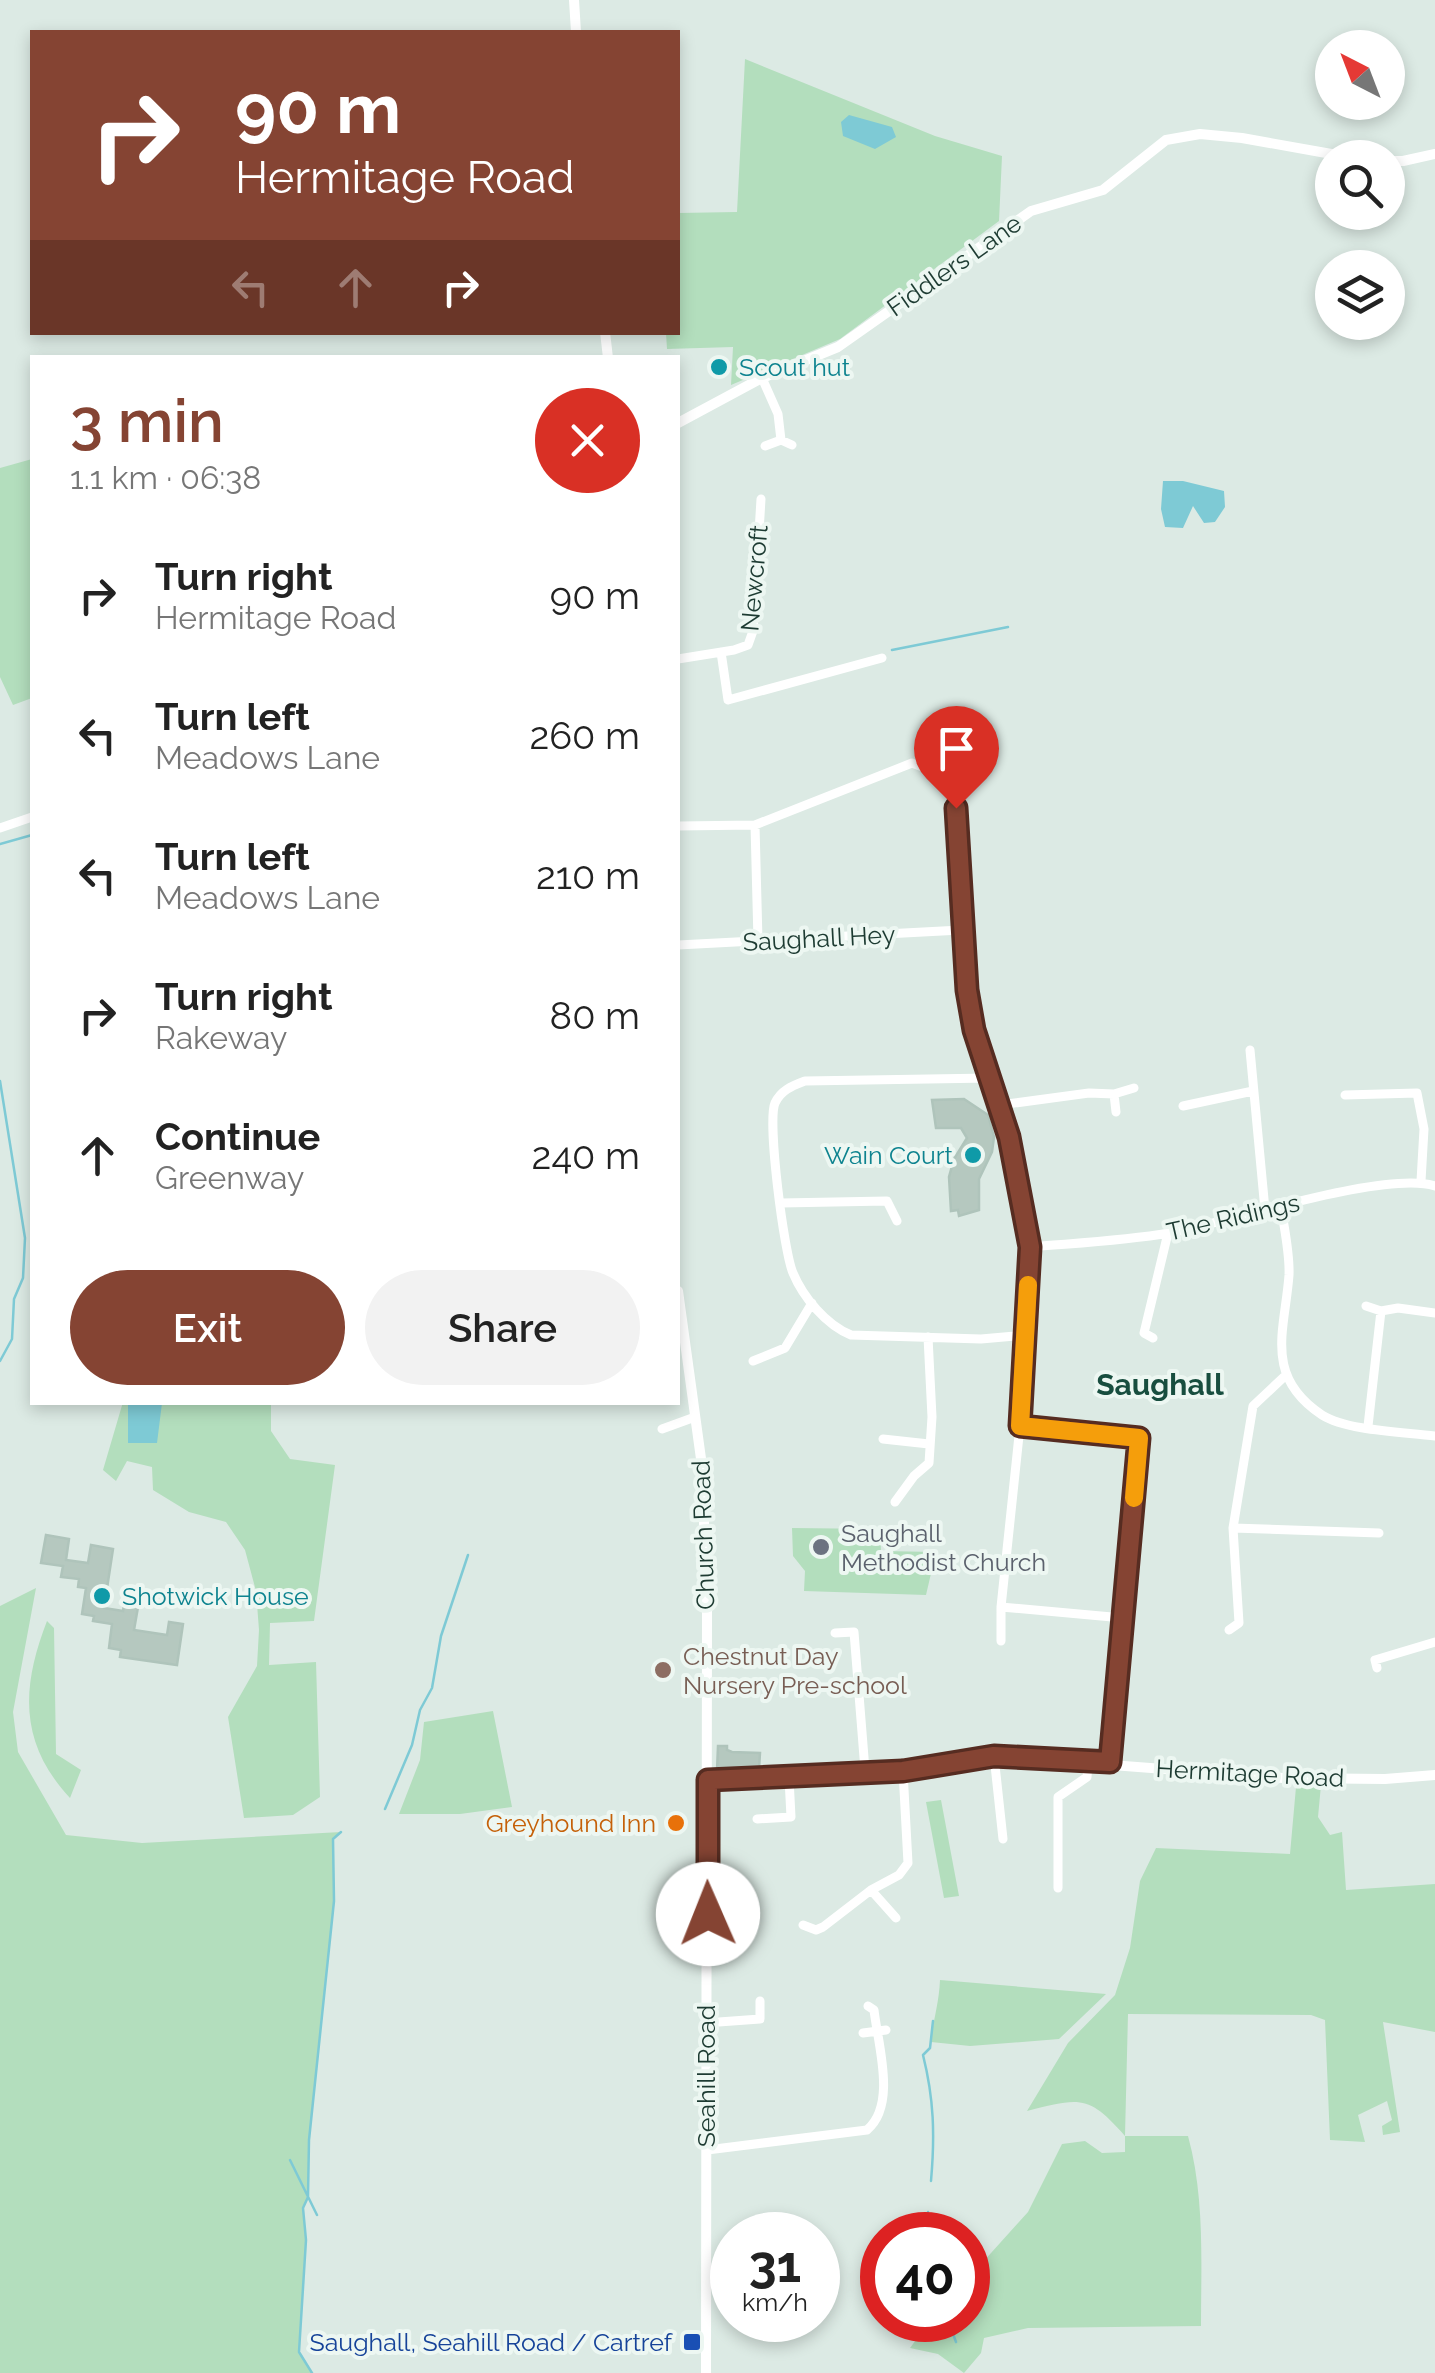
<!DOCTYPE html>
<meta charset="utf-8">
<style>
:root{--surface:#fff;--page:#f2f2f2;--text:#222;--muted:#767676;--accent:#854433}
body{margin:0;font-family:Raleway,sans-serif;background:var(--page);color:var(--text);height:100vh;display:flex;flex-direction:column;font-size:38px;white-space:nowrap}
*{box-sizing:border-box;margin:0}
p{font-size:32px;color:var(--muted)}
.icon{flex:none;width:55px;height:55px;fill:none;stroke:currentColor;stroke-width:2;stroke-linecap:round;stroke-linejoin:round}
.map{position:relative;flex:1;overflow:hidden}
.details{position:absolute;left:30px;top:355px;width:650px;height:1050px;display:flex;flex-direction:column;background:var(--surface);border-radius:0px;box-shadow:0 5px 15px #0003}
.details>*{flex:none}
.hud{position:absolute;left:30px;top:30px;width:650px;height:305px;border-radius:0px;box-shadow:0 5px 15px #0003;background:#854433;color:#fff;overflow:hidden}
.needle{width:65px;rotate:318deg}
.tools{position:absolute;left:1315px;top:30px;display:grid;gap:20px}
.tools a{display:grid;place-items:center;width:90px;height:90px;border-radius:50%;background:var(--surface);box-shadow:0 5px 15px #0003;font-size:50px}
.speed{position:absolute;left:710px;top:2212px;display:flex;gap:20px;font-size:50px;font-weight:700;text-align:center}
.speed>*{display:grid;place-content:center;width:130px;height:130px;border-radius:50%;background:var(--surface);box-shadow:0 5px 15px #0003;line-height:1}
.speed small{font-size:25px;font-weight:400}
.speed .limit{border:15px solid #d22;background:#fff;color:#111}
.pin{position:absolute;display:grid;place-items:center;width:85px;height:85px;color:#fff;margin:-102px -42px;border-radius:50% 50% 50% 0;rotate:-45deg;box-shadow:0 0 10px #0007}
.pin .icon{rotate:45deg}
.me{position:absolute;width:110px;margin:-55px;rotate:359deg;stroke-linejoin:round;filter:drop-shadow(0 0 8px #0008)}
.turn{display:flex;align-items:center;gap:35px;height:210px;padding:0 40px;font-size:45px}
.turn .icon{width:130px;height:130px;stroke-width:2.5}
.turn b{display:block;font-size:70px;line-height:85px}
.lanes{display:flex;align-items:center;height:95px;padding:0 40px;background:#0003;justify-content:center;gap:50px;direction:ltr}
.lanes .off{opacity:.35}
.round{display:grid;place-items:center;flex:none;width:105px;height:105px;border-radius:52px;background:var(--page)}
.head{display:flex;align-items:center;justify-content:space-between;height:170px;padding:0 40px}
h1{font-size:60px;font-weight:600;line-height:75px;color:var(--accent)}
.cta{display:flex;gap:20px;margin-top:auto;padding:20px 40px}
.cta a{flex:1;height:115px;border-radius:60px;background:var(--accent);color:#fff;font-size:40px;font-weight:600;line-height:115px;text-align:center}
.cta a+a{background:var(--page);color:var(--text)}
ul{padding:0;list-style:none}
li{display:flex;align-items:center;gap:30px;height:140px;padding:0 40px}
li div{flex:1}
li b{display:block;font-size:38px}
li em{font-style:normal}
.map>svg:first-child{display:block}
.green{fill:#b3debd}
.water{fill:#7ecad5}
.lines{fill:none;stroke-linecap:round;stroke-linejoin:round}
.stream{stroke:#7ecad5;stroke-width:2.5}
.building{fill:#b5c8bf;stroke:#afc4bb;stroke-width:2.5}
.minor{stroke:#fff;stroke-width:9}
.tertiary{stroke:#fff;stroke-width:10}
.route-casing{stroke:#562c21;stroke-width:25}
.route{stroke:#854433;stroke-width:18}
.slow{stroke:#f59e0b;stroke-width:18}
.culture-dot{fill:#0f9aa8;stroke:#edf7f2;stroke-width:4}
.worship-dot{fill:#6b7280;stroke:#edf7f2;stroke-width:4}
.education-dot{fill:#8d6e63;stroke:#edf7f2;stroke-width:4}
.food-dot{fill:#e8710a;stroke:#edf7f2;stroke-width:4}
.transit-dot{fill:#1a4fb4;stroke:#edf7f2;stroke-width:4}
.labels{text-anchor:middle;stroke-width:8;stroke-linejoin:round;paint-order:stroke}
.street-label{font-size:25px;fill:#1d3b32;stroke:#edf7f2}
.culture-label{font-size:25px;fill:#0d838f;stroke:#edf7f2;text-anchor:start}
.worship-label{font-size:25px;fill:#5b616d;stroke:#edf7f2;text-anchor:start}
.education-label{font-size:25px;fill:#785e54;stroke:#edf7f2;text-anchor:start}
.food-label{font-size:25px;fill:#c56008;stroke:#edf7f2;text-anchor:end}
.transit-label{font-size:25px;fill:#164399;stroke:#edf7f2;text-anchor:end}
.quarter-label{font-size:30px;font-weight:bold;fill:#184e3f;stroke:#edf7f2}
</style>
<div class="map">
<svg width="1435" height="2373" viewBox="0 0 1435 2373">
<rect width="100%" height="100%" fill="#dceae4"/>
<path class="green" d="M 745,59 L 935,136 L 1002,156 L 999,221 L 840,339 L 731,385 L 733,347 L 667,349 L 666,333 L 678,332 L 678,213 L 737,212 Z
M 32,459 L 32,698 L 13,705 L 0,677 L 0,468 Z
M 123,1402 L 271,1403 L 271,1431 L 290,1459 L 335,1465 L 314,1621 L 270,1623 L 269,1665 L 316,1662 L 320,1797 L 293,1815 L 244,1818 L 228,1717 L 257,1666 L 259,1630 L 256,1591 L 245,1550 L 226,1522 L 189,1512 L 153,1490 L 152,1467 L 127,1461 L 116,1481 L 103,1470 Z
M 792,1528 L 880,1529 L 881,1551 L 936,1552 L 926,1595 L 804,1591 L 805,1571 L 793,1556 Z
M 36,1588 L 13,1712 L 18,1752 L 66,1835 L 142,1843 L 341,1832 L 333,1840 L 334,1901 L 309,2140 L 308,2197 L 303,2208 L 306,2240 L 299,2352 L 312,2373 L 0,2373 L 0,1606 Z
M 47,1621 L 54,1628 L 56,1754 L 81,1770 L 70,1798 C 19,1743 21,1688 47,1621 Z
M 493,1711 L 512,1807 L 460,1814 L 399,1814 L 420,1760 L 424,1722 Z
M 1321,1785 L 1318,1817 L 1330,1835 L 1342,1832 L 1346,1890 L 1435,1884 L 1435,2032 L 1383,2022 L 1400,2132 L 1383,2135 L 1382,2126 L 1392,2120 L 1387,2101 L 1358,2115 L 1365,2142 L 1330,2140 L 1325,2020 L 1311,2015 L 1128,2014 L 1125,2136 L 1188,2136 C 1205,2198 1201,2263 1201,2326 L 1028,2328 L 984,2338 L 981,2353 L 964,2373 L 938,2354 L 910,2348 L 921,2333 L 917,2320 L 968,2320 L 968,2277 L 974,2255 L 982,2263 L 1028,2212 L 1062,2144 L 1085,2141 L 1102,2153 L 1125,2152 L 1125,2136 C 1088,2094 1080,2098 1027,2111 L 1068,2043 L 1115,1995 L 1130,1948 L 1140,1881 L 1156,1848 L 1290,1854 L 1296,1787 Z
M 941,1800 L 959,1896 L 944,1898 L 926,1802 Z
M 940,1980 L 1106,1994 L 1059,2039 L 970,2046 L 931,2042 C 933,2020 939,2004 940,1980 Z"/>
<path class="water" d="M 849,115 L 892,127 L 896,137 L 875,149 L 843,136 L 841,122 Z
M 1163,481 L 1183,481 L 1224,491 L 1225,507 L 1215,522 L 1204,523 L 1193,506 L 1183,528 L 1165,527 L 1161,509 Z
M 128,1403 L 162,1403 L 157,1443 L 128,1443 Z"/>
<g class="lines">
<path class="stream" d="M 892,650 L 1008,627
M 0,844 L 32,835
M 0,1081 L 25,1238 L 23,1278 L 14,1299 L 12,1339 L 0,1361
M 385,1809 L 412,1745 L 420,1710 L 432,1688 L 441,1636 L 468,1555
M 290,2160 L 317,2215
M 931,2181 C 935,2135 934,2099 923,2055 L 930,2048 L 933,2021
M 921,2235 L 928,2212
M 948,2320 L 956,2342
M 312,2373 L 299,2352 L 306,2240 L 303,2208 L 308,2197 L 309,2140 L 334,1901 L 333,1839 L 341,1832"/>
</g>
<path class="building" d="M 964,1099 L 988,1115 L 994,1137 L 992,1152 L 979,1179 L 979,1210 L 959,1216 L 958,1210 L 951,1211 L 949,1177 L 954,1159 L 967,1138 L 961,1128 L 936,1128 L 932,1100 Z
M 46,1535 L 69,1539 L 66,1560 L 88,1563 L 91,1545 L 113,1549 L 104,1608 L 123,1611 L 124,1605 L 138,1607 L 134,1630 L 167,1635 L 169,1622 L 183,1624 L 177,1665 L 120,1657 L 121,1650 L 109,1648 L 112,1624 L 93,1621 L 94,1616 L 82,1614 L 86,1588 L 78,1587 L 79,1579 L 61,1577 L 63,1566 L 41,1563 Z
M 718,1746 L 727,1746 L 727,1750 L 732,1752 L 760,1753 L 759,1769 L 717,1771 Z"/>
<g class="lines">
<path class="minor" d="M 762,378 L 778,414 L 781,440 L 792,445
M 765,446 L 781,440
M 721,652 L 728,700 L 882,658
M 678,659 L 734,650 L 748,645 L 753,631 L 761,499
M 755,825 L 758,941
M 679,826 L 755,825 L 912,763 L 941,774 L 954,792 L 967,990 L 974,1030 L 1009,1137 L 1029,1247 L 1020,1426 L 1001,1607 L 1001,1641
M 0,828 L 32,817
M 678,945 L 961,930
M 1250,1050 L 1265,1210
M 990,1078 L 805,1081 C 792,1086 781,1090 775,1103 C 767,1121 784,1253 793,1273 C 803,1297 826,1325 851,1335 L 981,1339 L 1015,1336 L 1026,1341
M 1114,1094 L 1116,1112
M 1345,1095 L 1417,1093 L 1424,1129 L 1421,1181
M 1000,1105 L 1089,1093 L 1114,1094 L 1134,1088
M 1183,1106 L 1253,1091
M 781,1203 L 887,1201 L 897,1221
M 1281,1206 C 1284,1228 1290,1253 1289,1275 C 1285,1330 1263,1376 1322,1415 C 1347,1431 1405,1432 1435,1436
M 1029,1247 C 1075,1243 1123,1241 1169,1233 C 1227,1223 1385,1170 1435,1186
M 1366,1306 L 1381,1311
M 1153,1338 L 1144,1333 L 1168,1233
M 753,1361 L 785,1348 L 812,1303
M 1020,1426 L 1139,1438 L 1110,1762
M 1368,1426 L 1381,1311 L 1398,1308 L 1435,1313
M 662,1429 L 695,1417
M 883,1439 L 929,1444
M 895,1502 L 914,1476 L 929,1463 L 932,1417 L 928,1337
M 1233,1528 L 1379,1533
M 1001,1607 L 1123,1618
M 1229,1630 L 1239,1623 L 1233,1528 L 1253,1406 L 1286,1375
M 835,1633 L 854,1632 L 865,1770
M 1377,1668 L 1375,1660 L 1435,1642
M 994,1756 L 1003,1839
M 757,1819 L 791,1817 L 789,1778
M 1058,1888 L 1058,1797 L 1087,1777 L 1088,1761
M 896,1918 L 871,1890 L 899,1875 L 908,1863 L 903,1771
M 803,1925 L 816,1930 L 823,1927 L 871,1890
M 705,2023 L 760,2019 L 760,2001
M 863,2033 L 886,2030
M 707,2150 L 867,2130 C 897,2105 878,2045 874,2010 L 868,2006"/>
<path class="tertiary" d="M 574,0 L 576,32
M 1388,161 L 1403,161 L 1435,154
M 605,332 L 608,358
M 678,423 L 762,378 L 838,347 L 1031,211 L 1103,190 L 1166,140 L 1200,134 L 1242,138 L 1354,158
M 678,1291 L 702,1466 L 707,1607 L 706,2373
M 708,1780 L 903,1771 L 994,1756 L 1283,1778 L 1385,1779 L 1435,1775"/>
</g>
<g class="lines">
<g class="route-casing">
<path id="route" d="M 708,1914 L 708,1780 L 903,1771 L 994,1756 L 1110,1762 L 1139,1438 L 1020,1426 L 1030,1247 L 1009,1137 L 974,1030 L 967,990 L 956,808"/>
</g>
<use href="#route" class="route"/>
<path class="slow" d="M 1028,1285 L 1020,1426 L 1139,1438 L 1134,1498"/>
</g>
<g class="culture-dot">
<circle cx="719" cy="367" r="10"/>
<circle cx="973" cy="1155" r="10"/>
<circle cx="102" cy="1596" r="10"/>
</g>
<circle class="worship-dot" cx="821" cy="1547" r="10"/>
<circle class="education-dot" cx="663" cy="1670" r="10"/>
<circle class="food-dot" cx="676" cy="1823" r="10"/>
<rect class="transit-dot" x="682" y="2332" width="20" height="20" rx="5"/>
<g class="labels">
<g class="street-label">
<text transform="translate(954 265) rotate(-35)" y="9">Fiddlers Lane</text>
<text transform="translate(754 578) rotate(-85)" y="9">Newcroft</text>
<text transform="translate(819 938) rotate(-3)" y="9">Saughall Hey</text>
<text transform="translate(1233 1217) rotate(-13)" y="9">The Ridings</text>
<text transform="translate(703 1535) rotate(-92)" y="9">Church Road</text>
<text transform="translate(1250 1773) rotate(3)" y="9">Hermitage Road</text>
<text transform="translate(706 2076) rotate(-90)" y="9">Seahill Road</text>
</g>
<g class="culture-label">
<text x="739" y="376">Scout hut</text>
<text x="953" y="1164" text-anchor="end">Wain Court</text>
<text x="122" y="1605">Shotwick House</text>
</g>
<g class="worship-label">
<text x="841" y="1542">Saughall<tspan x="841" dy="29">Methodist Church</tspan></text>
</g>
<g class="education-label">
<text x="683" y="1665">Chestnut Day<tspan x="683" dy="29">Nursery Pre-school</tspan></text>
</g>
<g class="food-label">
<text x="656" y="1832">Greyhound Inn</text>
</g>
<g class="transit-label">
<text x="672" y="2351">Saughall, Seahill Road / Cartref</text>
</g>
<g class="quarter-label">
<text x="1160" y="1395">Saughall</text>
</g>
</g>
</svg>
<div class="tools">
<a><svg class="needle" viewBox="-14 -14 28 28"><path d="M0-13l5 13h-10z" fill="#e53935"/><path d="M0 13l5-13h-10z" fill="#767676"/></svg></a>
<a><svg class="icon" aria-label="search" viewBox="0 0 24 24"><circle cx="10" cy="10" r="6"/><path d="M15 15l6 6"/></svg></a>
<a><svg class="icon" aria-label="layers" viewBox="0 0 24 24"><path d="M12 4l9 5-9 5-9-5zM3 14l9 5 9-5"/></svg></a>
</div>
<div class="speed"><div>31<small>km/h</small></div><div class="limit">40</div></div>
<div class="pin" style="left:956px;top:808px;background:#d93025"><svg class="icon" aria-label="arrive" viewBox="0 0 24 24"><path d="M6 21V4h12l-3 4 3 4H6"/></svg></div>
<svg class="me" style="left:708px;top:1914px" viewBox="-20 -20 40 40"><circle r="19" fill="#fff"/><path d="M0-13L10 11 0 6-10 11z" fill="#854433"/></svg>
<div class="hud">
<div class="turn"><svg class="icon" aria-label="right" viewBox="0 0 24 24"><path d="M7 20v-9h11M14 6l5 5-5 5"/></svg><div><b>90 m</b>Hermitage Road</div></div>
<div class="lanes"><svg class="icon off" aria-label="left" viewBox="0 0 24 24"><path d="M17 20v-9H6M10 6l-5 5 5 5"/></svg><svg class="icon off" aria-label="ahead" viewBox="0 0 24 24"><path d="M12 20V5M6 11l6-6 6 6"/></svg><svg class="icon" aria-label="right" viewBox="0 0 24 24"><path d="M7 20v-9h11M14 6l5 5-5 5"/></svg></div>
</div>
<section class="details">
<div class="head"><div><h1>3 min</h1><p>1.1 km · 06:38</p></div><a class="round" style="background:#d93025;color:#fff"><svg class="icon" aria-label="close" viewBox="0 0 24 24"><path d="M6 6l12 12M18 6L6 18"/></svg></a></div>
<ul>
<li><svg class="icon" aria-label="right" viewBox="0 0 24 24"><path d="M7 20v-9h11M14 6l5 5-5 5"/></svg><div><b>Turn right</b><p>Hermitage Road</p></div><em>90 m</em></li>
<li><svg class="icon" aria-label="left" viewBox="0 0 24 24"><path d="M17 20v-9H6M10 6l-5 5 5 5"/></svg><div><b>Turn left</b><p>Meadows Lane</p></div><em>260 m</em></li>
<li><svg class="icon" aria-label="left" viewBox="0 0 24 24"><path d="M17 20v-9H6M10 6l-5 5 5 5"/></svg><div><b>Turn left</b><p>Meadows Lane</p></div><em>210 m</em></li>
<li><svg class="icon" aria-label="right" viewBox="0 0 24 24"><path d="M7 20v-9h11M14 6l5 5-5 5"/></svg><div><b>Turn right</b><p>Rakeway</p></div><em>80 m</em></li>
<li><svg class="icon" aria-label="ahead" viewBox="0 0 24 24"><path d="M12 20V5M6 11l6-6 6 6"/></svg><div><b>Continue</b><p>Greenway</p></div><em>240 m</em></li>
</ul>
<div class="cta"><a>Exit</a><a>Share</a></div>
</section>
</div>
